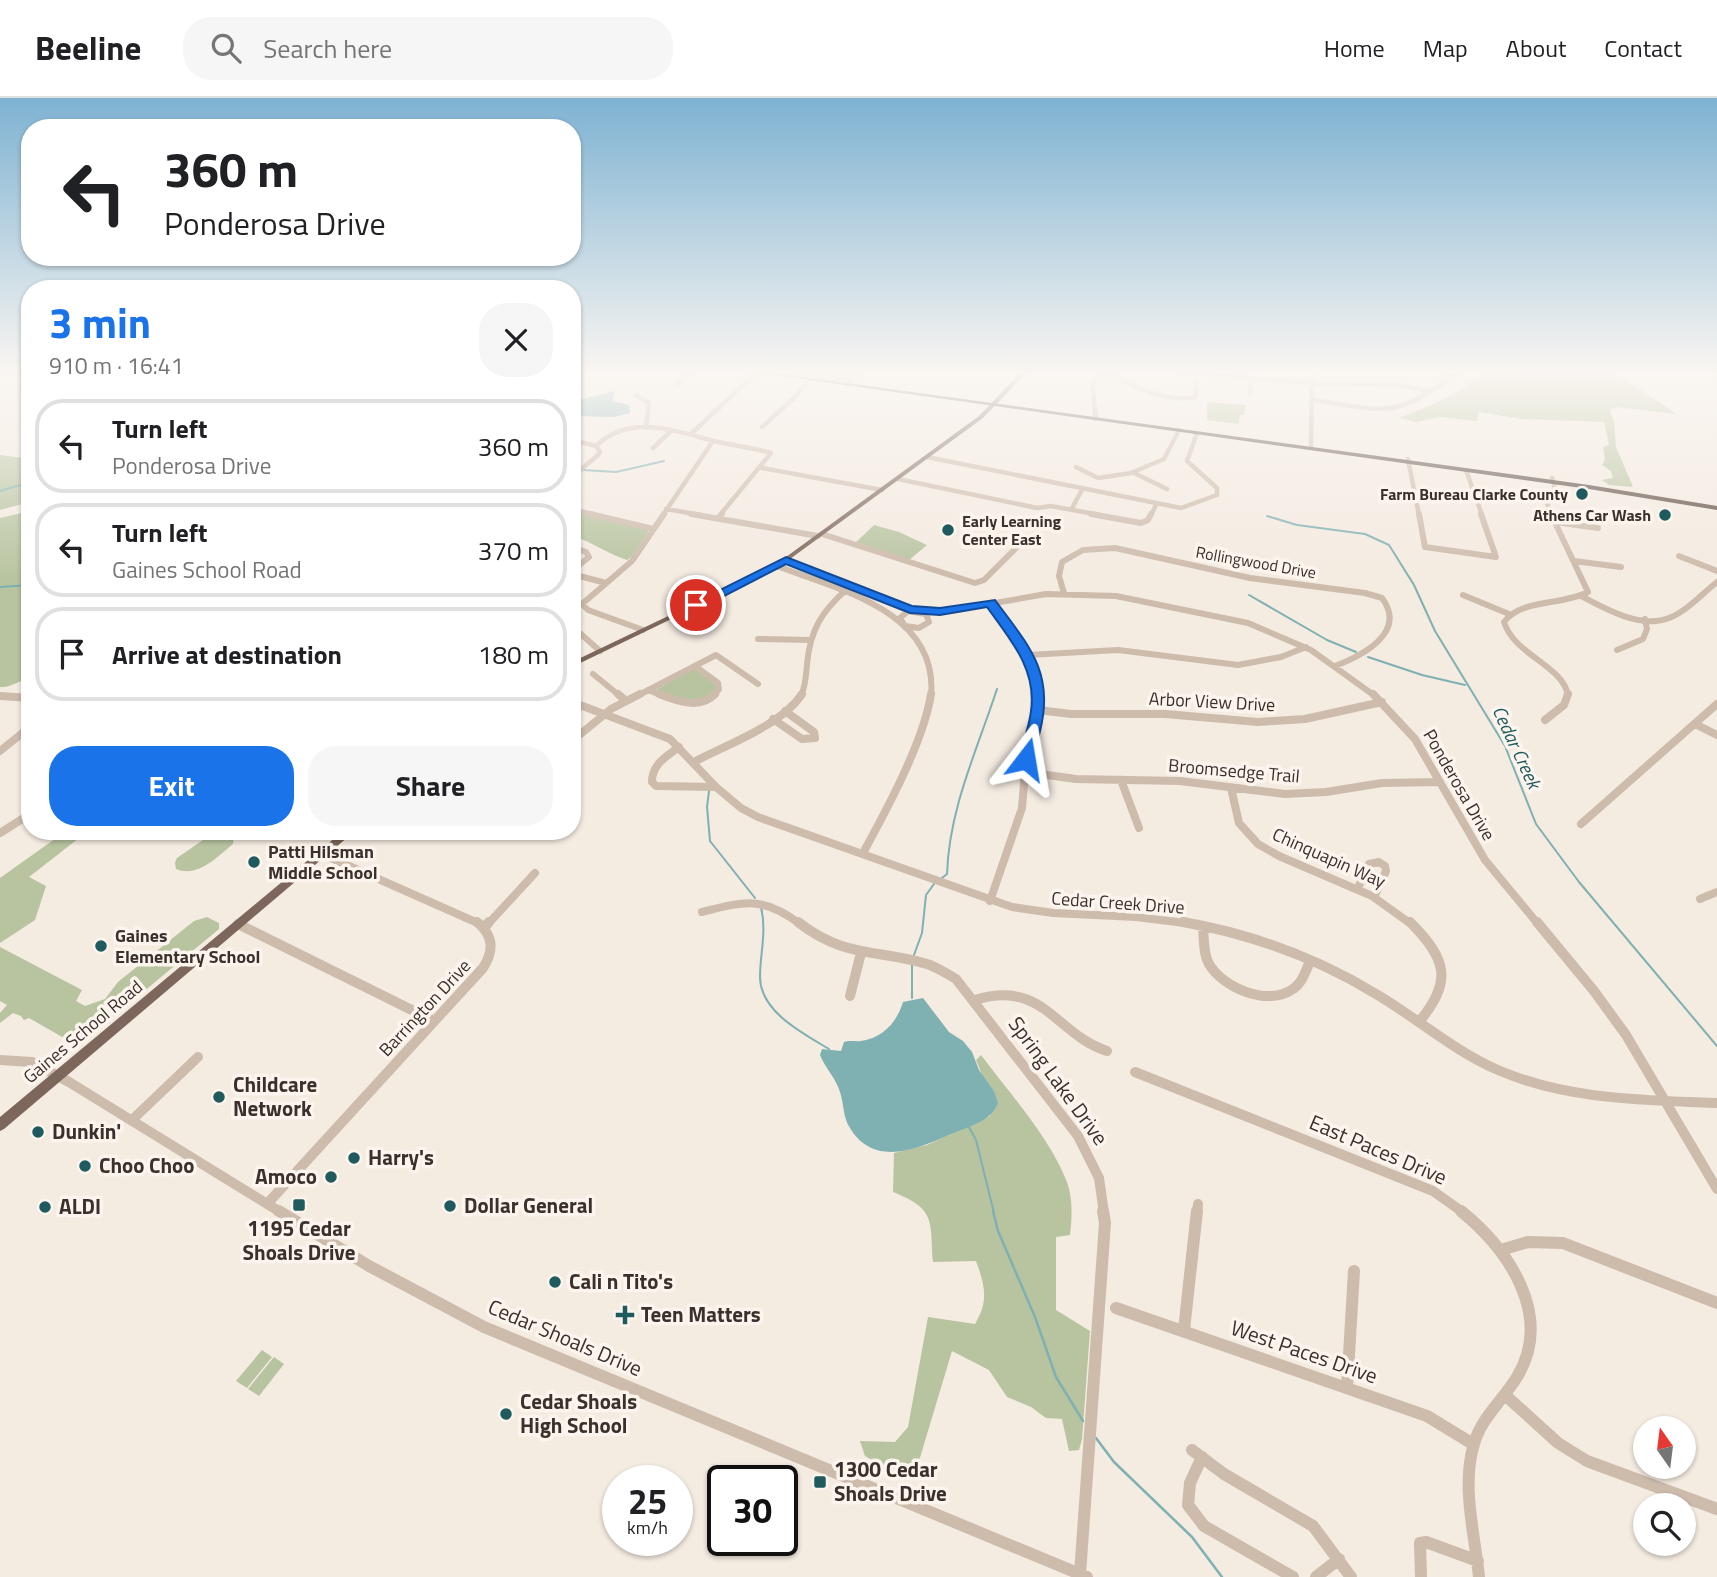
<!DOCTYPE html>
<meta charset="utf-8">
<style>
:root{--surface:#fff;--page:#f6f6f6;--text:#202124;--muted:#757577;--line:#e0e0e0;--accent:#1a73e8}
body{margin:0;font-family:"Titillium Web",sans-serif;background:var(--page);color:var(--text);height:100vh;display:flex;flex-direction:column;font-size:26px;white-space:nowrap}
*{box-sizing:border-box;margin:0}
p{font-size:23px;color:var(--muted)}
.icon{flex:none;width:38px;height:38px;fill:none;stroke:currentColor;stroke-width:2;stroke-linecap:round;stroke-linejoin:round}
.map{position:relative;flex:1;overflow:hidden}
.side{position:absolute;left:21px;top:182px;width:560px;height:560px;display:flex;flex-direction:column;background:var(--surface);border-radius:28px;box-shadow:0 2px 5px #0004}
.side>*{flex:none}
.banner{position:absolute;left:21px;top:21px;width:560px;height:147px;border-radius:28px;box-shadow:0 2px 5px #0004;background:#fff;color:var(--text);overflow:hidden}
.needle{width:46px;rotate:346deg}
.controls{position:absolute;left:1633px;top:1318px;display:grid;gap:14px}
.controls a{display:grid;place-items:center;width:63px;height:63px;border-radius:50%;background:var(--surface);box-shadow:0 2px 5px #0004;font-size:35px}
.speed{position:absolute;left:602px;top:1367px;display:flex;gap:14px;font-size:35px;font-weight:700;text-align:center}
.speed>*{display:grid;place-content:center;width:91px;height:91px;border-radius:50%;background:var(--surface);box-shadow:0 2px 5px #0004;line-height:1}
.speed small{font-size:18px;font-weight:400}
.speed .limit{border:4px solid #111;border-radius:10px;background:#fff;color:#111}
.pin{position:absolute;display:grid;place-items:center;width:60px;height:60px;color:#fff;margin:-30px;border:4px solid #fff;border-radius:50%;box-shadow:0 2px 7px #0007}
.me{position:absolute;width:77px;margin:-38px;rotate:14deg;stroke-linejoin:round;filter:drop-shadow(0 0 5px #0008)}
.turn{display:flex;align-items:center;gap:24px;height:147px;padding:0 28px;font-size:32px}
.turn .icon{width:91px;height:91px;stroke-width:2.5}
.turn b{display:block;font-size:49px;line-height:60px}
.round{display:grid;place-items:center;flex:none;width:74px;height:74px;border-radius:28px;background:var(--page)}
.head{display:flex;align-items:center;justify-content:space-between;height:119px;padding:0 28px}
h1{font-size:42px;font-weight:700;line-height:52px;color:var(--accent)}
.primary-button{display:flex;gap:14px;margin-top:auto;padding:14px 28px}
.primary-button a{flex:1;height:80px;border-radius:28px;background:var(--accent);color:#fff;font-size:28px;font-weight:700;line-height:80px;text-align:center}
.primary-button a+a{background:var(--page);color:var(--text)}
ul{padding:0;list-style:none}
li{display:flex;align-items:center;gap:21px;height:94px;margin:0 14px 10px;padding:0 14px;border:4px solid var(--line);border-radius:28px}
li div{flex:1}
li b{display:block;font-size:26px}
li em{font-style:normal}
header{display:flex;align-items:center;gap:42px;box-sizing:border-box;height:98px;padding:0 35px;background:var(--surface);border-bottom:2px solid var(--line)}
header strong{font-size:33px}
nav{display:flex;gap:38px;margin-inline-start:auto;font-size:24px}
.search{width:490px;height:63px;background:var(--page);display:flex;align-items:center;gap:18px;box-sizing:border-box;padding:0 24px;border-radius:28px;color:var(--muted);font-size:26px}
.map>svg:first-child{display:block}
.green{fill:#b8c4a0}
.water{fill:#7fb0b2}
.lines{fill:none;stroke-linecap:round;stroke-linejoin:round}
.stream-far1{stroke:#7fb0b2;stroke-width:2}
.stream{stroke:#7fb0b2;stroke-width:2.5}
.minor-far4{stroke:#cdbbac;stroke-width:4.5}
.minor-far3{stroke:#cdbbac;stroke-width:6}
.minor-far2{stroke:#cdbbac;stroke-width:8}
.minor-far1{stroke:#cdbbac;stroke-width:10}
.minor{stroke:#cdbbac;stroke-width:12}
.major{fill:#7d675c;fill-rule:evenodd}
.highway{fill:#5c4a42;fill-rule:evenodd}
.route{fill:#1a73e8;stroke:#114b97;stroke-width:2}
.poi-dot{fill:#1f5a5e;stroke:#fbf5ee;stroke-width:2.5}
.labels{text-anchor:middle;stroke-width:7;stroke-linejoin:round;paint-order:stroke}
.far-poi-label{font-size:16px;font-weight:bold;fill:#3b302b;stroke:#fbf5ee;text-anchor:end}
.far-street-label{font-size:16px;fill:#3b302b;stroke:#fbf5ee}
.street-label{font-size:18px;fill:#3b302b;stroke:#fbf5ee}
.poi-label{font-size:18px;font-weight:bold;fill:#3b302b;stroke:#fbf5ee;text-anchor:start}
.water-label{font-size:19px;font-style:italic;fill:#1f5a5e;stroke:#fbf5ee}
.near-street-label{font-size:21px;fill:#3b302b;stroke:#fbf5ee}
.near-poi-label{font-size:21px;font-weight:bold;fill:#3b302b;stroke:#fbf5ee;text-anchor:start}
</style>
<header>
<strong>Beeline</strong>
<div class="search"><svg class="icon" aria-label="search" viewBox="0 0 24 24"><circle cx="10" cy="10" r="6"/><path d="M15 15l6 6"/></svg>Search here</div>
<nav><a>Home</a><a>Map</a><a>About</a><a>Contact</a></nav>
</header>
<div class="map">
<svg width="1717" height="1479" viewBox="0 0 1717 1479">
<rect width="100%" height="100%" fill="#f4ebe1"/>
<path class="green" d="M 774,274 L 866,274 L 866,276 L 861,281 L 853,279 L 852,286 Z
M 1481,274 L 1618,274 L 1618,277 L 1677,316 L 1616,309 L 1610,312 L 1614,324 L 1616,349 L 1633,389 L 1609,387 L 1602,382 L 1613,380 L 1611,373 L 1602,367 L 1605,362 L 1603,349 L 1609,347 L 1604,324 L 1521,321 L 1479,314 L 1477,322 L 1474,323 L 1441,319 L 1416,324 L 1399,320 L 1441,303 L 1483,277 Z
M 1207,304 L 1246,307 L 1244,317 L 1240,317 L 1239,326 L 1207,322 Z
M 0,357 L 30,361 L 30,404 L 0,412 Z
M 30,413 L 30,581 C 18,582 11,590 0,589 L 0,420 Z
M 572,413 L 649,432 L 634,457 L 627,462 C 606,455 593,444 572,438 Z
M 874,427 L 899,434 L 927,447 L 909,462 L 855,445 Z
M 694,570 L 717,588 L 716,595 C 698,613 674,600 654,593 Z
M 66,733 L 88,733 L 29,779 L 46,788 L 35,822 L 0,845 L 0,780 Z
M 216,733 L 234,736 L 233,746 C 217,759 198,780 176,771 L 175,765 L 177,760 Z
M 207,819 L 219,825 L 219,831 L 78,948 L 29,920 L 24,922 L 21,918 L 13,915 L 0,925 L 0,915 L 7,907 L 0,903 L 0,849 L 82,892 L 76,903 L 85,908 L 105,901 L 118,884 L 194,823 Z
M 981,957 C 1010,996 1049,1038 1067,1084 C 1073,1101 1072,1119 1070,1137 L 1056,1139 L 1056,1212 L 1090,1233 L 1082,1341 L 1079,1352 L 1069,1353 L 1062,1321 L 1046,1320 L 1031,1309 L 1007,1299 L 989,1272 L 952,1253 L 919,1363 L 903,1373 L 885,1369 L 865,1358 L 860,1343 L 895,1344 L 908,1329 L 928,1219 L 975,1226 C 989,1203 985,1188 976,1163 L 933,1164 C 930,1122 936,1111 893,1094 L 894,1055 L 927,1047 L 990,1018 L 994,993 L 985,984 L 976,962 Z
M 262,1252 L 272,1259 L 247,1290 L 236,1283 Z
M 274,1259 L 284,1266 L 259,1298 L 248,1291 Z"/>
<path class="water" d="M 615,293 L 612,303 L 629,307 L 630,315 L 614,319 L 577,318 L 578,302 Z
M 923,900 L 949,934 L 963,943 L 972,954 L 979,972 L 994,993 L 998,1005 C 991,1024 967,1029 951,1036 C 918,1051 874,1070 850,1030 C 843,1020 844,1006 840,994 C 836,980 825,970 820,957 L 822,951 L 841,953 L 844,944 C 851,942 855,944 861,943 C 883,940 897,924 903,904 Z"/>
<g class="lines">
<path class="stream-far1" d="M 572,311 L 578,310
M 572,366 L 577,372
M 583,372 L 616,374 L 664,363
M 0,393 L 30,384
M 1267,418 L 1297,427 L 1365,436 L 1389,447 L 1414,487 L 1435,533 L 1505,648 L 1536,726 L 1579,784 L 1717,948
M 0,489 L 30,487
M 1249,497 L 1327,542 L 1356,554
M 1368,559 L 1422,577 L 1465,587
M 709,693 L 707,709 L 710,743 L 755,800
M 942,780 L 947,776 C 949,711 977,652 997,591
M 761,809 C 767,834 760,855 760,879 C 760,914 804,936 829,951
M 914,857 L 922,835 L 926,797 L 934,786
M 912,867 L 912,900
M 969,1029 L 976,1042 L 994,1115"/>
<path class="stream" d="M 993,1113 L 998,1133 L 1035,1219 L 1056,1279 L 1083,1323
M 1096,1340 L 1114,1364 L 1192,1439 L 1222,1479"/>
<path class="minor-far4" d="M 1179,274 L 1320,286 L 1398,287 L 1429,293
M 1436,274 L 1452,279
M 1109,276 C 1136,289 1164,305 1195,299 L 1197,276
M 678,286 L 692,274
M 1250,296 L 1251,280
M 636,297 L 649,305 L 646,328
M 1312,302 C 1341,305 1381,318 1409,305 C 1427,297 1443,284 1460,274
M 1096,321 L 1092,284 L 1112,274
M 762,329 L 795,299 L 808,282
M 692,335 L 757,274
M 572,342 L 596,348
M 1311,348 L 1312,274
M 653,350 L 672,332
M 927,359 L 1181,410 L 1217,397 L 1217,390 L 1187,363 L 1197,335
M 1408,361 L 1419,417
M 1076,369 L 1098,380 L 1131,375 L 1164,361 L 1179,332
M 762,370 L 882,392
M 1466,372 L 1482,417
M 1132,374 L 1167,391
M 572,379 L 598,357 L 600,354 L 596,348 C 631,314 677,334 718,344 C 736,348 754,350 771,355 L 720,417
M 898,381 L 1037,410 L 1051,408 L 1100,417
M 572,411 L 597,417
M 666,411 L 701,417
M 1071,412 L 1083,390
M 663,417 L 713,343
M 1151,417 L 1157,405
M 1552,417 L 1545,400 L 1555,390 L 1552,380"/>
<path class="minor-far3" d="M 590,416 L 653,431
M 691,416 L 818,438
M 1091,416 L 1141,425 L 1148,422 L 1151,416
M 1419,416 L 1425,449 L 1496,459 L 1481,416
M 1551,416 L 1588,494 C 1562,508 1523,500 1504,524 C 1514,557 1564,568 1568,598
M 719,419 L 722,416
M 1555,424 L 1598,430
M 822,436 L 975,485 L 984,482 L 1027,439
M 572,449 L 586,454 L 589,459 L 572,473
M 1679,458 L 1717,473
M 786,462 L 865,492 L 900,509 L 917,513 L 955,512 L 1046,496 L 1116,498 L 1248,525 L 1311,552 L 1375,598
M 1574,463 L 1621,469
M 777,468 C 837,491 939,513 931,598
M 572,476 L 606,485
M 1064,495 L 1059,478 L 1062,464 L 1083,452 L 1115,450 L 1250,480 L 1365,495 L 1382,500 C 1408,535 1361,558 1335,568
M 1463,497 L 1509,516
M 1581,498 C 1605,511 1641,531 1669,520 C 1687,513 1702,496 1717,484
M 991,505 L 1032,564 L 1038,598
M 908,513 L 926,516 L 929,524 L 919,530 L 905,528 L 900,520 Z
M 573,529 L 600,553
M 643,532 L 588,512 L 582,506 L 632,463 L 664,416
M 758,541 L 809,542
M 1617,552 L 1643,541 L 1647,531 L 1645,521
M 1028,557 L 1118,552 L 1238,567 L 1281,559 L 1306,549
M 695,568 L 718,585 L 719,591 L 714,598
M 593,576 L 620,598
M 648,592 L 664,598
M 637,598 L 716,557 L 758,586
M 801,598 C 806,587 806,577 807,566 C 810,532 822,513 847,491"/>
<path class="minor-far2" d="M 618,596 L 626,603
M 659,596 C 677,603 700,612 715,596
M 1373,596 L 1415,641 L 1485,762 L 1538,826
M 0,598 L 30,600
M 572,604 L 670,641 L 716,689 L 741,710 L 758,719 L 1012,809 L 1053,815 L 1136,819 L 1193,826
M 1038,612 L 1071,616 L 1165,616 L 1258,624 L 1305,621 L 1382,604
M 773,621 L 802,641 L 815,640 L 814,634 L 785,613
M 1545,622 L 1564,607 L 1568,596
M 1695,626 L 1717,637
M 572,643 L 611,611 L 640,596
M 679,649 C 666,659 652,666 652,684 L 656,688 L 716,689
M 0,653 L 30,629
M 694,664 C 726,647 782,627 802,596
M 1025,674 L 1076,681 L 1180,683 L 1285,696 L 1326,694 L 1382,685 L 1440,684
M 1121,682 L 1139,730
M 1231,690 L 1239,725 L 1258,746 L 1279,758 L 1372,798 L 1411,826
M 1581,726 L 1717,606
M 0,735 L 30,716
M 863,755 C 886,713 924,643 931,596
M 322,756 L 480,826
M 1358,790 L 1369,766 L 1379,764 L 1385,768 L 1386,773 L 1375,797
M 1700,801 L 1717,794
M 990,803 L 1022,710 L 1026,661 L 1039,603 L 1038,596
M 702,814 C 745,803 763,798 800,826
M 488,826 L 535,775"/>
<path class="minor-far1" d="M 798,824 C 844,860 876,851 927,866 C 937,869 947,876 956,881 L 1078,1038 L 1099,1080 L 1104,1115
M 1183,824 C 1251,836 1317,860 1376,896 C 1417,920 1454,953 1498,972 C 1567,1002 1643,1002 1717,1005
M 1410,824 C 1447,861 1453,883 1419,924
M 1537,824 L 1594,893 L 1626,937 L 1717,1091
M 238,826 L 434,923
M 1203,828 C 1204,840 1203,855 1209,866 C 1223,890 1268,909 1293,891 C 1302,885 1306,873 1310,863
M 484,830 L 489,824
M 850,898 L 861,855
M 975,902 C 1044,881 1055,936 1107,953
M 0,962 L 32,964 L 69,984 L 282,1115
M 1135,974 L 1433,1093 L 1464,1115
M 132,1022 L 198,959
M 267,1106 L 483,870 C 494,853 494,838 477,824
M 1197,1115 L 1198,1106"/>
<path class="minor" d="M 279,1113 L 369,1168 L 484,1229 L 1087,1479
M 1461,1113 C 1509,1152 1554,1218 1517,1279 C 1503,1302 1481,1320 1474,1346 C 1461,1388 1475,1437 1479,1479
M 1501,1152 L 1528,1144 L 1563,1145 L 1717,1205
M 1116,1210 L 1427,1318 L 1473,1346
M 1184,1232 L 1197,1113
M 1347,1290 L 1354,1173
M 1505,1297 L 1558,1345 L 1587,1363 L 1717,1411
M 1192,1352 L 1224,1376 L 1313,1428 L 1351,1479
M 1202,1359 L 1190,1385 L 1188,1407 L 1204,1428 L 1293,1479
M 1080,1476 L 1105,1125 L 1103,1113
M 1316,1479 L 1339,1461
M 1421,1479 L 1420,1445 L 1426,1444 L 1478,1463"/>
<path class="major" d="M 1021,274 L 1027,274 L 983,320 L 779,469 L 572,569 L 572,564 L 775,467 L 979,318 Z
M 343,733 L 355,733 L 4,1031 L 0,1033 L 0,1019 Z"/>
<path class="highway" d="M 0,274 L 30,274 L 30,276 L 0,277 Z
M 751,274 L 766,274 L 1589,387 L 1717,408 L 1717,412 L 1589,391 Z"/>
</g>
<linearGradient id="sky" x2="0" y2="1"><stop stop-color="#7eb2d2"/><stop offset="0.57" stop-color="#faf6f2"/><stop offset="1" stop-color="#faf6f2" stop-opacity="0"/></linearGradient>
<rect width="1717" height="481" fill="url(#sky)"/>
<path class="route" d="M 786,459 L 912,508 L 940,510 L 995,502 C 1028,547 1055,574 1040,633 C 1037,644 1036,655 1031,664 L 1021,664 L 1019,661 C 1023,645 1029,629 1031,613 C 1037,571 1010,541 987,509 L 940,517 L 910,515 L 786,466 L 701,510 L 690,507 Z"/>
<g class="poi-dot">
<circle cx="1582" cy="396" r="7"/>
<circle cx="1665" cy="417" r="7"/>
<circle cx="948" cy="432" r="7"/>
<circle cx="254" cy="764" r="7"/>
<circle cx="101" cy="848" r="7"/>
<circle cx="219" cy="999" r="7"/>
<circle cx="38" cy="1034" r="7"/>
<circle cx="354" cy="1060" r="7"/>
<circle cx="85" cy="1068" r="7"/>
<circle cx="331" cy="1079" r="7"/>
<rect x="292" y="1100" width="14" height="14" rx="3.5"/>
<circle cx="450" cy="1108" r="7"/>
<circle cx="45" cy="1109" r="7"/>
<circle cx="555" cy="1184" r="7"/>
<path d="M621.5 1206.5h7v7h7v7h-7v7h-7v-7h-7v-7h7z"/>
<circle cx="506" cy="1316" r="7"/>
<rect x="813" y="1377" width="14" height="14" rx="3.5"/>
</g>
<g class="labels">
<g class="far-poi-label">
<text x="1568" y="402">Farm Bureau Clarke County</text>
<text x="1651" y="423">Athens Car Wash</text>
<text x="962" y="429" text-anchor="start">Early Learning<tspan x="962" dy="18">Center East</tspan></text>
</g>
<g class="far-street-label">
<text transform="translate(1256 464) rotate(10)" y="6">Rollingwood Drive</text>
</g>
<g class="street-label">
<text transform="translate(1212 604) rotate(3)" y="6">Arbor View Drive</text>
<text transform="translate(1234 673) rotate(5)" y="6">Broomsedge Trail</text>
<text transform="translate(1459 687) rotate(60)" y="6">Ponderosa Drive</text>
<text transform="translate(1329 760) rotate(24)" y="6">Chinquapin Way</text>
<text transform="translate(1118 805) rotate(4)" y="6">Cedar Creek Drive</text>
<text transform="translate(425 910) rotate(-47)" y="6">Barrington Drive</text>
<text transform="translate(83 934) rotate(-40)" y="6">Gaines School Road</text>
</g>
<g class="poi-label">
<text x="268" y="760">Patti Hilsman<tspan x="268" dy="21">Middle School</tspan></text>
<text x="115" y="844">Gaines<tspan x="115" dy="21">Elementary School</tspan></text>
</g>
<g class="water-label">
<text transform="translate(1517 649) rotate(65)" y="7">Cedar Creek</text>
</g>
<g class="near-street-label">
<text transform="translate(1058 983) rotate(54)" y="7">Spring Lake Drive</text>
<text transform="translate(1378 1052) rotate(23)" y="7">East Paces Drive</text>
<text transform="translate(565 1240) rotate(23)" y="7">Cedar Shoals Drive</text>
<text transform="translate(1304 1254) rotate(19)" y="7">West Paces Drive</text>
</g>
<g class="near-poi-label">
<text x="233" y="994">Childcare<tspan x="233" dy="24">Network</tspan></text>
<text x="52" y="1041">Dunkin'</text>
<text x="368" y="1067">Harry's</text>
<text x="99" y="1075">Choo Choo</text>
<text x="317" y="1086" text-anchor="end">Amoco</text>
<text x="464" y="1115">Dollar General</text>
<text x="59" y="1116">ALDI</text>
<text x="299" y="1138" text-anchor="middle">1195 Cedar<tspan x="299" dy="24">Shoals Drive</tspan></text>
<text x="569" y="1191">Cali n Tito's</text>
<text x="641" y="1224">Teen Matters</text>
<text x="520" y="1311">Cedar Shoals<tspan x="520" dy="24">High School</tspan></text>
<text x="834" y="1379">1300 Cedar<tspan x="834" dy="24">Shoals Drive</tspan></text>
</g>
</g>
</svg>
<div class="controls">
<a><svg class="needle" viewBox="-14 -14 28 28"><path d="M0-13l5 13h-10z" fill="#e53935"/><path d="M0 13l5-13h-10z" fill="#757577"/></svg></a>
<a><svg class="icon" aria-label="search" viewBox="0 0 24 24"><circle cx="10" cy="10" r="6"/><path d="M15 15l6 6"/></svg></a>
</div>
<div class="speed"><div>25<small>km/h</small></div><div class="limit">30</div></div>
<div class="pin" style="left:696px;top:507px;background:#d93025"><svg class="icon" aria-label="arrive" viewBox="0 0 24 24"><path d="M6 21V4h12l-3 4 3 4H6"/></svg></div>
<svg class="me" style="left:1026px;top:661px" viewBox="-20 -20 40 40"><path d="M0-17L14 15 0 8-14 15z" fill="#1a73e8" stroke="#fff" stroke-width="4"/></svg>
<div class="banner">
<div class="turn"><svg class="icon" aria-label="left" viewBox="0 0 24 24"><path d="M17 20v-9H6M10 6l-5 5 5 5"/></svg><div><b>360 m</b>Ponderosa Drive</div></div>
</div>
<section class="side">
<div class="head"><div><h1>3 min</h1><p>910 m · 16:41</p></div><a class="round"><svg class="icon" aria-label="close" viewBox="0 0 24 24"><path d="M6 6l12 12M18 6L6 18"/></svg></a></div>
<ul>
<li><svg class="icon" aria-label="left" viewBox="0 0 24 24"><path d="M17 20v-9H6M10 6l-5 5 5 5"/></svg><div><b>Turn left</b><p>Ponderosa Drive</p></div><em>360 m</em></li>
<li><svg class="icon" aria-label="left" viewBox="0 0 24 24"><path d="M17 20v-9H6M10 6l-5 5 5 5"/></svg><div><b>Turn left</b><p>Gaines School Road</p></div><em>370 m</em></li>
<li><svg class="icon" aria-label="arrive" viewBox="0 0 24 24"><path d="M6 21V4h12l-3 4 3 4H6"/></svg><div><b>Arrive at destination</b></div><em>180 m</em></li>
</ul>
<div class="primary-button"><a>Exit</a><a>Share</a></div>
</section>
</div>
